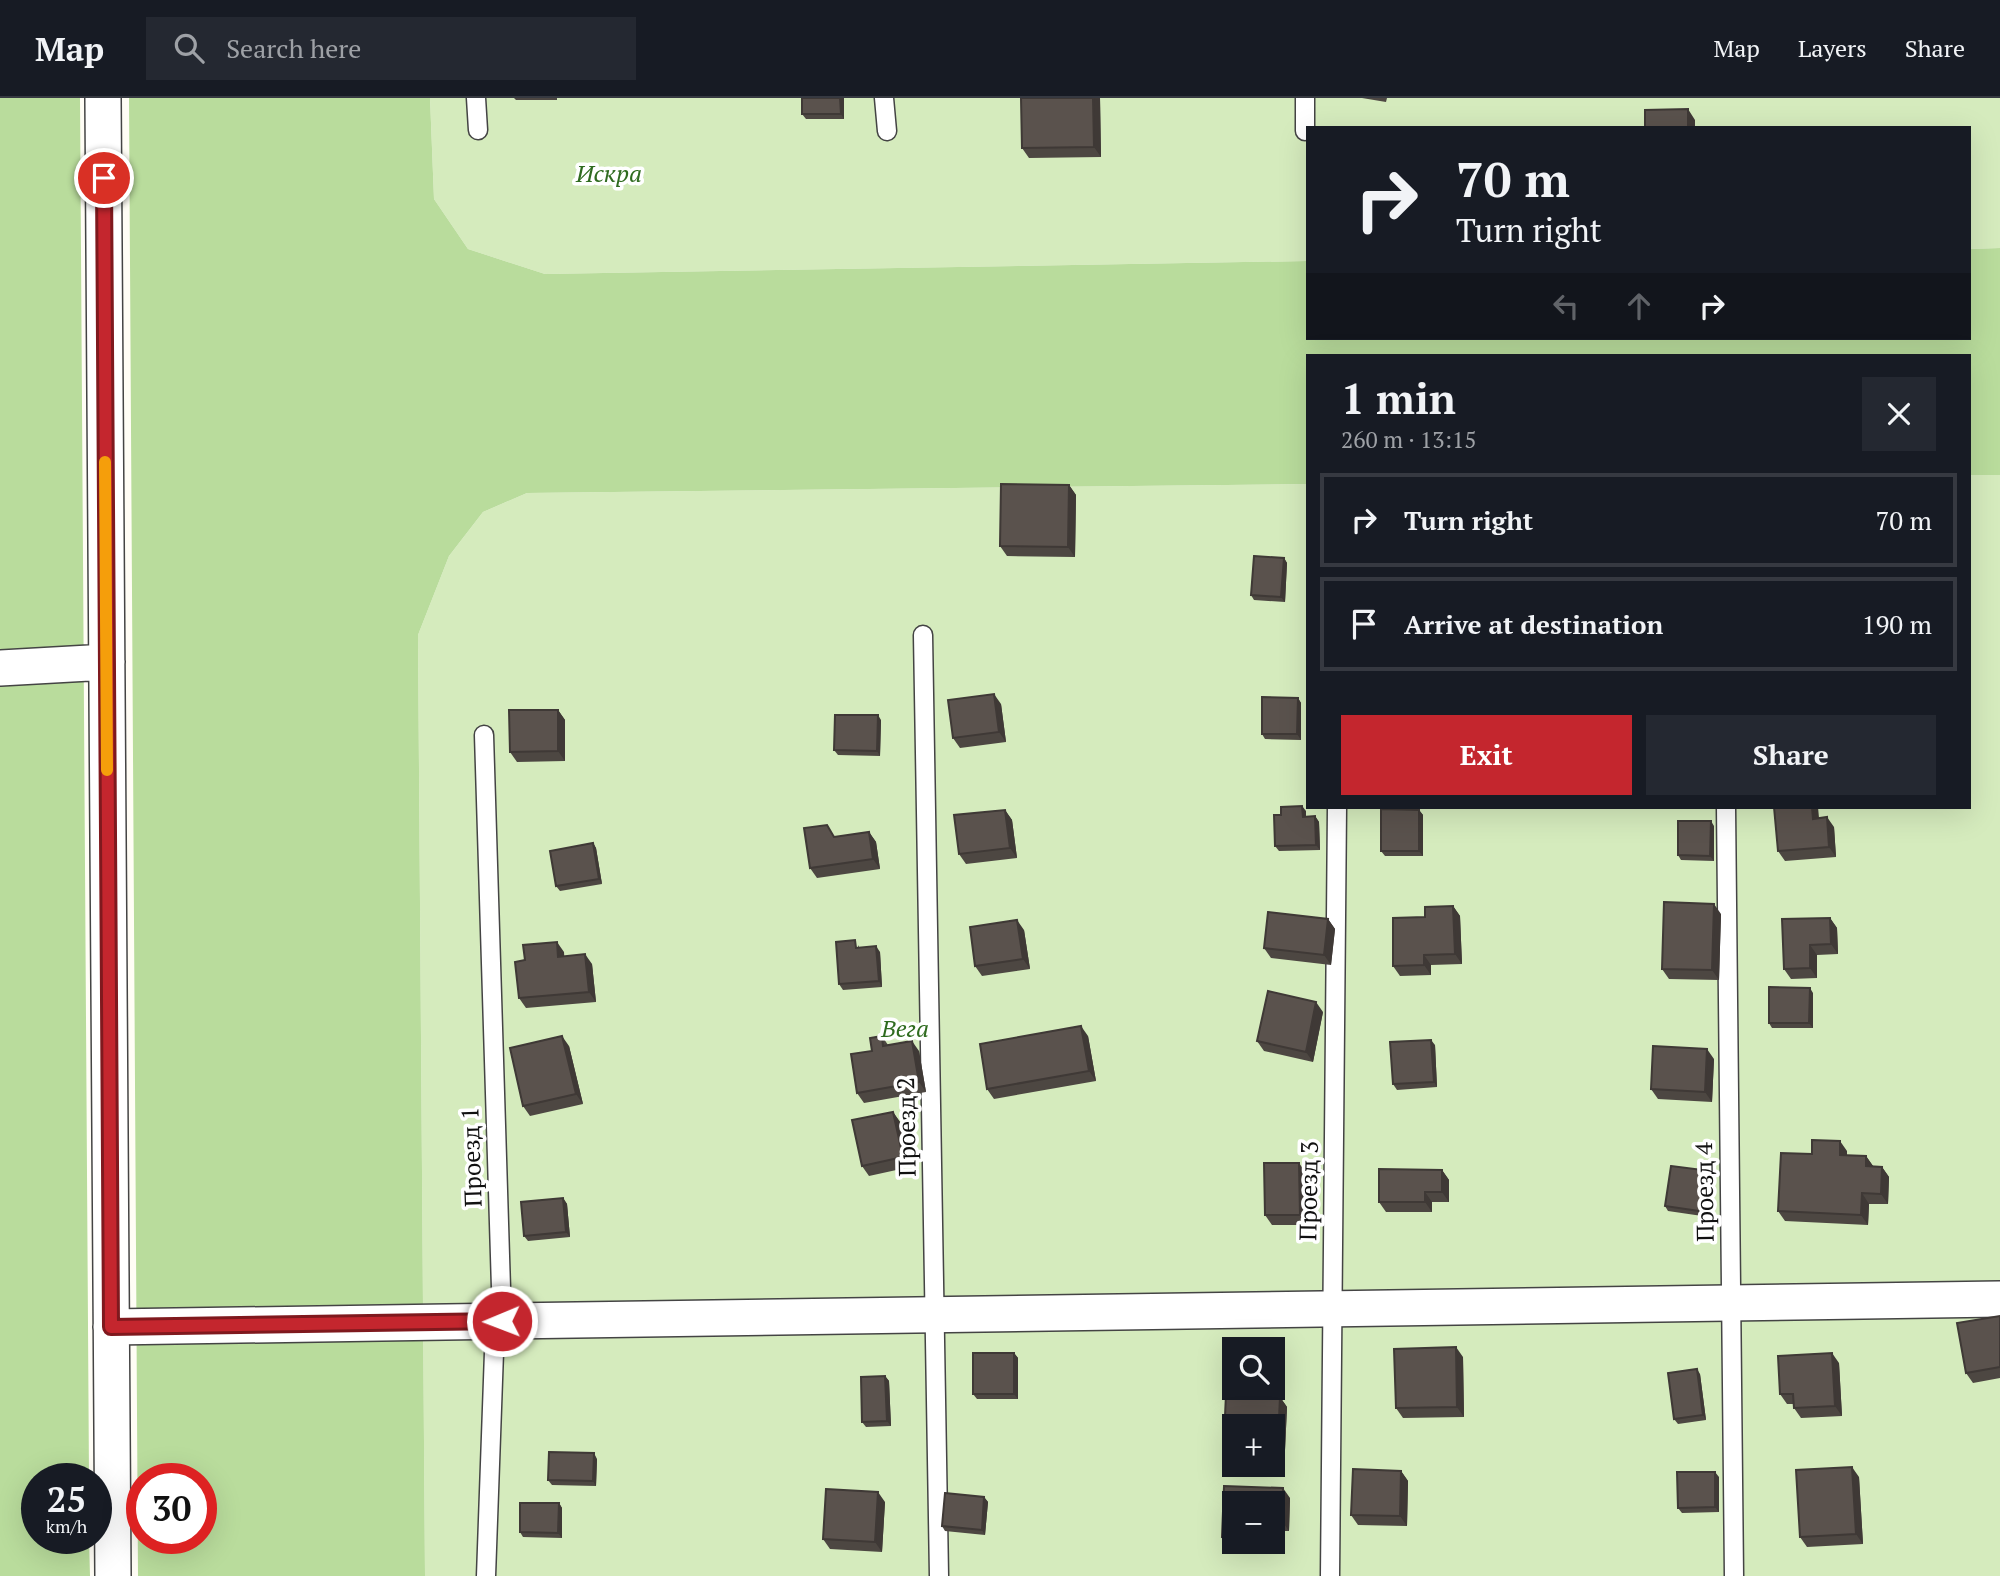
<!DOCTYPE html>
<meta charset="utf-8">
<style>
:root{--surface:#171b24;--page:#242831;--text:#f1f3f6;--muted:#9ea1a6;--line:#363941;--accent:#c4262e}
body{margin:0;font-family:"PT Serif",serif;background:var(--page);color:var(--text);height:100vh;display:flex;flex-direction:column;font-size:26px;white-space:nowrap}
*{box-sizing:border-box;margin:0}
p{font-size:23px;color:var(--muted)}
.icon{flex:none;width:38px;height:38px;fill:none;stroke:currentColor;stroke-width:2;stroke-linecap:round;stroke-linejoin:round}
.map{position:relative;flex:1;overflow:hidden}
.sheet{position:absolute;left:1306px;top:256px;width:665px;height:455px;display:flex;flex-direction:column;background:var(--surface);border-radius:0px;box-shadow:0 7px 28px #0002}
.sheet>*{flex:none}
.guide{position:absolute;left:1306px;top:28px;width:665px;height:214px;border-radius:0px;box-shadow:0 7px 28px #0002;background:#171b24;color:var(--text);overflow:hidden}
.buttons{position:absolute;left:1222px;top:1239px;display:grid;gap:14px}
.buttons a{display:grid;place-items:center;width:63px;height:63px;border-radius:0px;background:var(--surface);box-shadow:0 7px 28px #0002;font-size:35px}
.speed{position:absolute;left:21px;top:1365px;display:flex;gap:14px;font-size:35px;font-weight:700;text-align:center}
.speed>*{display:grid;place-content:center;width:91px;height:91px;border-radius:50%;background:var(--surface);box-shadow:0 7px 28px #0002;line-height:1}
.speed small{font-size:18px;font-weight:400}
.speed .limit{border:10px solid #d22;background:#fff;color:#111}
.pin{position:absolute;display:grid;place-items:center;width:60px;height:60px;color:#fff;margin:-30px;border:4px solid #fff;border-radius:50%;box-shadow:0 2px 7px #0007}
.me{position:absolute;width:77px;margin:-38px;rotate:269deg;stroke-linejoin:round;filter:drop-shadow(0 0 5px #0008)}
.turn{display:flex;align-items:center;gap:24px;height:147px;padding:0 35px;font-size:32px}
.turn .icon{width:91px;height:91px;stroke-width:2.5}
.turn b{display:block;font-size:49px;line-height:60px}
.lanes{display:flex;align-items:center;height:66px;padding:0 35px;background:#0003;justify-content:center;gap:35px;direction:ltr}
.lanes .off{opacity:.35}
.round{display:grid;place-items:center;flex:none;width:74px;height:74px;border-radius:0px;background:var(--page)}
.overview{display:flex;align-items:center;justify-content:space-between;height:119px;padding:0 35px}
h1{font-size:42px;font-weight:700;line-height:52px}
.cta{display:flex;gap:14px;margin-top:auto;padding:14px 35px}
.cta a{flex:1;height:80px;border-radius:0px;background:var(--accent);color:#fff;font-size:28px;font-weight:700;line-height:80px;text-align:center}
.cta a+a{background:var(--page);color:var(--text)}
ul{padding:0;list-style:none}
li{display:flex;align-items:center;gap:21px;height:94px;margin:0 14px 10px;padding:0 21px;border:4px solid var(--line);border-radius:0px}
li div{flex:1}
li b{display:block;font-size:26px}
li em{font-style:normal}
header{display:flex;align-items:center;gap:42px;box-sizing:border-box;height:98px;padding:0 35px;background:var(--surface);border-bottom:2px solid var(--line)}
header strong{font-size:33px}
nav{display:flex;gap:38px;margin-inline-start:auto;font-size:24px}
.search{width:490px;height:63px;background:var(--page);display:flex;align-items:center;gap:18px;box-sizing:border-box;padding:0 24px;border-radius:0px;color:var(--muted);font-size:26px}
.map>svg:first-child{display:block}
.green{fill:#d5ebbd;fill-rule:evenodd}
.forest{fill:#b9dc9c;fill-rule:evenodd}
.lines{fill:none;stroke-linecap:round;stroke-linejoin:round}
.service-casing{stroke:#444;stroke-width:21}
.minor-casing{stroke:#444;stroke-width:38}
.service{stroke:#fff;stroke-width:18}
.minor{stroke:#fff;stroke-width:35}
.wall{fill:#4d4742}
.shaded-wall{fill:#3f3936}
.building{fill:#5a524d;stroke:#3f3936;stroke-width:2}
.route-casing{stroke:#7f191e;stroke-width:18}
.route{stroke:#c4262e;stroke-width:12}
.slow{stroke:#f59e0b;stroke-width:12}
.labels{text-anchor:middle;stroke-width:7;stroke-linejoin:round;paint-order:stroke}
.park-label{font-size:24px;font-style:italic;fill:#2f6b1f;stroke:#fff}
.street-label{font-size:24px;fill:#111;stroke:#fff}
</style>
<header>
<strong>Map</strong>
<div class="search"><svg class="icon" aria-label="search" viewBox="0 0 24 24"><circle cx="10" cy="10" r="6"/><path d="M15 15l6 6"/></svg>Search here</div>
<nav><a>Map</a><a>Layers</a><a>Share</a></nav>
</header>
<div class="map">
<svg width="2000" height="1478" viewBox="0 0 2000 1478">
<rect width="100%" height="100%" fill="#fffdf5"/>
<path class="green" d="M 430,0 L 2000,0 L 2000,150 L 1969,151 L 1969,30 L 1307,30 L 1307,163 L 545,176 L 468,151 L 434,101 Z
M 1969,377 L 2000,377 L 2000,1478 L 425,1478 L 418,537 L 449,458 L 483,414 L 527,395 L 1307,386 L 1307,709 L 1969,709 ZM 1234,1251 L 1272,1251 L 1272,1290 L 1234,1290 ZM 1234,1328 L 1272,1328 L 1272,1367 L 1234,1367 ZM 1234,1405 L 1272,1405 L 1272,1444 L 1234,1444 Z"/>
<path class="forest" d="M 0,0 L 80,0 L 89,1381 L 37,1381 L 37,1440 L 89,1440 L 90,1478 L 0,1478 Z
M 129,0 L 430,0 L 434,101 L 468,151 L 545,176 L 1307,163 L 1307,240 L 1969,240 L 1969,151 L 2000,150 L 2000,377 L 1969,377 L 1969,257 L 1307,257 L 1307,386 L 527,395 L 483,414 L 449,458 L 418,537 L 425,1478 L 138,1478 ZM 142,1381 L 201,1381 L 201,1440 L 142,1440 Z"/>
<g class="lines">
<g class="service-casing">
<path id="service" d="M 476,0 L 478,32
M 884,0 L 887,33
M 1305,33 L 1305,0
M 923,537 L 939,1478
M 484,637 L 502,1223 L 494,1254 L 486,1478
M 1726,709 L 1734,1478
M 1330,1478 L 1337,709"/>
</g>
<g class="minor-casing">
<path id="minor" d="M 103,0 L 113,1478
M 0,570 L 107,564
M 111,1229 L 2000,1201"/>
</g>
<use href="#service" class="service"/>
<use href="#minor" class="minor"/>
</g>
<path class="wall" d="M 514,0 L 557,0 L 557,2 L 516,2 Z
M 802,0 L 844,0 L 844,21 L 806,21 L 802,16 Z
M 1100,0 L 1101,59 L 1029,60 L 1022,50 Z
M 1362,0 L 1387,0 L 1386,4 Z
M 1069,387 L 1076,397 L 1075,459 L 1007,458 L 1000,448 Z
M 1284,460 L 1287,465 L 1285,504 L 1254,502 L 1251,497 Z
M 1298,600 L 1301,605 L 1301,642 L 1265,641 L 1262,636 Z
M 1001,606 L 1006,644 L 960,650 L 953,640 Z
M 558,612 L 565,622 L 565,663 L 517,664 L 510,654 Z
M 881,622 L 880,658 L 838,657 L 834,652 Z
M 1005,712 L 1012,722 L 1017,760 L 966,766 L 959,756 Z
M 1419,712 L 1423,717 L 1423,758 L 1385,758 L 1381,753 Z
M 1306,713 L 1306,719 L 1315,718 L 1319,724 L 1320,752 L 1279,753 L 1275,748 L 1281,717 Z
M 1714,728 L 1714,763 L 1681,762 L 1678,757 Z
M 1834,729 L 1836,759 L 1785,763 L 1778,753 Z
M 869,734 L 876,744 L 880,771 L 817,780 L 810,770 L 835,739 Z
M 593,745 L 596,750 L 602,786 L 560,793 L 556,788 Z
M 1453,808 L 1460,818 L 1462,866 L 1431,867 L 1431,877 L 1400,878 L 1393,868 L 1425,819 Z
M 1721,816 L 1719,882 L 1669,881 L 1662,871 Z
M 1830,820 L 1837,830 L 1838,856 L 1817,857 L 1817,880 L 1791,881 L 1784,871 Z
M 1328,821 L 1335,831 L 1331,867 L 1271,860 L 1264,850 Z
M 1024,832 L 1030,871 L 982,878 L 975,868 Z
M 859,847 L 859,850 L 880,854 L 882,889 L 843,892 L 839,886 Z
M 564,854 L 564,858 L 592,866 L 596,904 L 526,910 L 519,900 L 525,862 Z
M 1813,895 L 1813,930 L 1772,930 L 1769,925 Z
M 1323,914 L 1313,964 L 1264,953 L 1257,943 Z
M 882,938 L 888,947 L 919,953 L 926,994 L 864,1005 L 857,995 L 872,953 Z
M 1088,938 L 1096,983 L 994,1001 L 987,991 Z
M 1435,947 L 1437,989 L 1397,992 L 1393,986 Z
M 569,948 L 583,1006 L 530,1018 L 523,1008 Z
M 1714,961 L 1712,1004 L 1658,1001 L 1651,991 Z
M 893,1014 L 900,1024 L 910,1069 L 869,1078 L 862,1068 Z
M 1847,1053 L 1847,1057 L 1866,1058 L 1873,1068 L 1882,1069 L 1889,1079 L 1888,1106 L 1869,1106 L 1868,1127 L 1785,1123 L 1778,1113 L 1812,1056 Z
M 1442,1072 L 1449,1082 L 1449,1104 L 1432,1104 L 1432,1114 L 1386,1114 L 1379,1104 Z
M 1306,1075 L 1307,1127 L 1272,1127 L 1265,1117 Z
M 1715,1078 L 1709,1119 L 1668,1113 L 1665,1108 Z
M 563,1100 L 567,1106 L 570,1139 L 528,1143 L 524,1138 Z
M 2000,1218 L 2000,1280 L 1973,1285 L 1966,1275 Z
M 1014,1255 L 1018,1260 L 1018,1301 L 977,1301 L 973,1296 Z
M 1463,1259 L 1464,1319 L 1403,1320 L 1396,1310 Z
M 1839,1265 L 1842,1318 L 1801,1320 L 1794,1310 L 1794,1306 L 1787,1306 L 1780,1296 Z
M 1700,1276 L 1706,1322 L 1678,1326 L 1674,1321 Z
M 885,1278 L 889,1283 L 891,1328 L 866,1329 L 862,1324 Z
M 1272,1287 L 1277,1293 L 1277,1298 L 1280,1299 L 1287,1309 L 1285,1352 L 1272,1352 L 1272,1328 L 1234,1328 L 1234,1350 L 1231,1350 L 1224,1340 L 1243,1296 L 1272,1290 Z
M 597,1361 L 596,1388 L 552,1387 L 548,1382 Z
M 1401,1373 L 1408,1383 L 1407,1428 L 1358,1427 L 1351,1417 Z
M 1719,1379 L 1719,1414 L 1682,1415 L 1678,1410 Z
M 1859,1379 L 1863,1446 L 1807,1449 L 1800,1439 Z
M 1224,1388 L 1290,1400 L 1289,1433 L 1272,1433 L 1272,1405 L 1234,1405 L 1234,1444 L 1256,1444 L 1256,1450 L 1229,1449 L 1222,1439 Z
M 984,1399 L 988,1404 L 985,1437 L 945,1433 L 942,1428 Z
M 885,1404 L 882,1454 L 830,1451 L 823,1441 Z
M 559,1405 L 562,1410 L 562,1440 L 523,1439 L 520,1434 Z"/>
<path class="shaded-wall" d="M 840,0 L 844,0 L 844,21 L 841,16 Z
M 1093,0 L 1100,0 L 1101,59 L 1094,49 Z
M 1688,11 L 1695,22 L 1695,30 L 1688,30 Z
M 1069,387 L 1076,397 L 1075,459 L 1068,449 Z
M 1284,460 L 1287,465 L 1285,504 L 1281,499 Z
M 994,596 L 1001,606 L 1006,644 L 999,634 Z
M 1298,600 L 1301,605 L 1301,642 L 1297,636 Z
M 558,612 L 565,622 L 565,663 L 558,653 Z
M 878,617 L 881,622 L 880,658 L 877,653 Z
M 1302,708 L 1306,713 L 1306,724 L 1303,719 Z
M 1812,709 L 1818,709 L 1820,731 L 1813,721 Z
M 1005,712 L 1012,722 L 1017,760 L 1010,750 Z
M 1419,712 L 1423,717 L 1423,758 L 1419,753 Z
M 1315,718 L 1319,724 L 1320,752 L 1316,747 Z
M 1827,719 L 1834,729 L 1836,759 L 1829,749 Z
M 1711,723 L 1714,728 L 1714,763 L 1710,758 Z
M 869,734 L 876,744 L 880,771 L 873,761 Z
M 593,745 L 596,750 L 602,786 L 599,781 Z
M 1714,806 L 1721,816 L 1719,882 L 1712,872 Z
M 1453,808 L 1460,818 L 1462,866 L 1455,856 Z
M 1830,820 L 1837,830 L 1838,856 L 1831,846 Z
M 1328,821 L 1335,831 L 1331,867 L 1324,857 Z
M 1017,822 L 1024,832 L 1030,871 L 1023,861 Z
M 557,844 L 564,854 L 565,869 L 558,859 Z
M 1810,847 L 1817,857 L 1817,880 L 1810,870 Z
M 876,848 L 880,854 L 882,889 L 879,883 Z
M 585,856 L 592,866 L 596,904 L 589,894 Z
M 1424,857 L 1431,867 L 1431,877 L 1424,867 Z
M 1810,890 L 1813,895 L 1813,930 L 1809,925 Z
M 1316,904 L 1323,914 L 1313,964 L 1306,954 Z
M 1081,928 L 1088,938 L 1096,983 L 1089,973 Z
M 562,938 L 569,948 L 583,1006 L 576,996 Z
M 1431,942 L 1435,947 L 1437,989 L 1434,984 Z
M 912,943 L 919,953 L 926,994 L 919,984 Z
M 1707,951 L 1714,961 L 1712,1004 L 1705,994 Z
M 893,1014 L 900,1024 L 910,1069 L 903,1059 Z
M 1840,1043 L 1847,1053 L 1847,1067 L 1840,1057 Z
M 1866,1058 L 1873,1068 L 1873,1078 L 1866,1068 Z
M 1299,1065 L 1306,1075 L 1307,1127 L 1300,1117 Z
M 1882,1069 L 1889,1079 L 1888,1106 L 1881,1096 Z
M 1442,1072 L 1449,1082 L 1449,1104 L 1442,1094 Z
M 1711,1073 L 1715,1078 L 1709,1119 L 1706,1114 Z
M 1425,1094 L 1432,1104 L 1432,1114 L 1425,1104 Z
M 1862,1095 L 1869,1106 L 1868,1127 L 1861,1117 Z
M 563,1100 L 567,1106 L 570,1139 L 566,1134 Z
M 1456,1249 L 1463,1259 L 1464,1319 L 1457,1309 Z
M 1014,1255 L 1018,1260 L 1018,1301 L 1014,1296 Z
M 1832,1255 L 1839,1265 L 1842,1318 L 1835,1308 Z
M 1697,1271 L 1700,1276 L 1706,1322 L 1703,1317 Z
M 885,1278 L 889,1283 L 891,1328 L 887,1323 Z
M 1272,1287 L 1277,1293 L 1276,1308 L 1269,1298 L 1269,1290 L 1272,1290 Z
M 1280,1299 L 1287,1309 L 1285,1352 L 1278,1342 Z
M 594,1355 L 597,1361 L 596,1388 L 593,1383 Z
M 1852,1369 L 1859,1379 L 1863,1446 L 1856,1436 Z
M 1401,1373 L 1408,1383 L 1407,1428 L 1400,1418 Z
M 1715,1374 L 1719,1379 L 1719,1414 L 1715,1409 Z
M 1283,1390 L 1290,1400 L 1289,1433 L 1282,1423 Z
M 878,1394 L 885,1404 L 882,1454 L 875,1444 Z
M 984,1399 L 988,1404 L 985,1437 L 982,1432 Z
M 559,1405 L 562,1410 L 562,1440 L 558,1435 Z"/>
<path class="building" d="M 802,0 L 840,0 L 841,16 L 802,16 Z
M 1021,0 L 1093,0 L 1094,49 L 1022,50 Z
M 1688,11 L 1688,30 L 1645,30 L 1645,12 Z
M 1001,386 L 1069,387 L 1068,449 L 1000,448 Z
M 1254,458 L 1284,460 L 1281,499 L 1251,497 Z
M 994,596 L 999,634 L 953,640 L 948,602 Z
M 1262,599 L 1298,600 L 1297,636 L 1262,636 Z
M 509,612 L 558,612 L 558,653 L 510,654 Z
M 835,617 L 878,617 L 877,653 L 834,652 Z
M 1302,708 L 1303,719 L 1315,718 L 1316,747 L 1275,748 L 1274,717 L 1281,717 L 1281,709 Z
M 1774,709 L 1812,709 L 1813,721 L 1827,719 L 1829,749 L 1778,753 Z
M 1381,711 L 1419,712 L 1419,753 L 1381,753 Z
M 1005,712 L 1010,750 L 959,756 L 954,717 Z
M 1678,723 L 1711,723 L 1710,758 L 1678,757 Z
M 827,727 L 834,739 L 869,734 L 873,761 L 810,770 L 804,730 Z
M 593,745 L 599,781 L 556,788 L 550,753 Z
M 1664,804 L 1714,806 L 1712,872 L 1662,871 Z
M 1453,808 L 1455,856 L 1424,857 L 1424,867 L 1393,868 L 1393,820 L 1425,819 L 1425,809 Z
M 1268,814 L 1328,821 L 1324,857 L 1264,850 Z
M 1830,820 L 1831,846 L 1810,847 L 1810,870 L 1784,871 L 1782,821 Z
M 1017,822 L 1023,861 L 975,868 L 970,829 Z
M 855,842 L 856,850 L 876,848 L 879,883 L 839,886 L 836,844 Z
M 557,844 L 558,859 L 585,856 L 589,894 L 519,900 L 515,864 L 525,862 L 523,847 Z
M 1769,889 L 1810,890 L 1809,925 L 1769,925 Z
M 1268,893 L 1316,904 L 1306,954 L 1257,943 Z
M 1081,928 L 1089,973 L 987,991 L 980,946 Z
M 562,938 L 576,996 L 523,1008 L 510,950 Z
M 882,938 L 883,948 L 912,943 L 919,984 L 857,995 L 851,956 L 872,953 L 870,940 Z
M 1431,942 L 1434,984 L 1393,986 L 1390,944 Z
M 1653,948 L 1707,951 L 1705,994 L 1651,991 Z
M 893,1014 L 903,1059 L 862,1068 L 852,1022 Z
M 1812,1042 L 1840,1043 L 1840,1057 L 1866,1058 L 1866,1068 L 1882,1069 L 1881,1096 L 1862,1095 L 1861,1117 L 1778,1113 L 1781,1055 L 1812,1056 Z
M 1264,1065 L 1299,1065 L 1300,1117 L 1265,1117 Z
M 1671,1068 L 1711,1073 L 1706,1114 L 1665,1108 Z
M 1379,1071 L 1442,1072 L 1442,1094 L 1425,1094 L 1425,1104 L 1379,1104 Z
M 563,1100 L 566,1134 L 524,1138 L 521,1104 Z
M 2000,1218 L 2000,1269 L 1966,1275 L 1957,1225 Z
M 1456,1249 L 1457,1309 L 1396,1310 L 1394,1251 Z
M 973,1255 L 1014,1255 L 1014,1296 L 973,1296 Z
M 1832,1255 L 1835,1308 L 1794,1310 L 1793,1296 L 1780,1296 L 1778,1258 Z
M 1697,1271 L 1703,1317 L 1674,1321 L 1668,1275 Z
M 885,1278 L 887,1323 L 862,1324 L 861,1279 Z
M 1243,1290 L 1269,1290 L 1269,1298 L 1280,1299 L 1278,1342 L 1272,1342 L 1272,1328 L 1234,1328 L 1234,1341 L 1224,1340 L 1226,1296 L 1243,1296 Z
M 549,1354 L 594,1355 L 593,1383 L 548,1382 Z
M 1852,1369 L 1856,1436 L 1800,1439 L 1796,1372 Z
M 1353,1371 L 1401,1373 L 1400,1418 L 1351,1417 Z
M 1677,1374 L 1715,1374 L 1715,1409 L 1678,1410 Z
M 1224,1388 L 1283,1390 L 1282,1423 L 1272,1423 L 1272,1405 L 1234,1405 L 1234,1440 L 1222,1439 Z
M 826,1391 L 878,1394 L 875,1444 L 823,1441 Z
M 945,1395 L 984,1399 L 982,1432 L 942,1428 Z
M 520,1405 L 559,1405 L 558,1435 L 520,1434 Z"/>
<g class="lines">
<g class="route-casing">
<path id="route" d="M 104,80 L 111,1229 L 502,1223"/>
</g>
<use href="#route" class="route"/>
<path class="slow" d="M 105,364 L 107,672"/>
</g>
<g class="labels">
<g class="park-label">
<text x="609" y="84">Искра</text>
<text x="905" y="939">Вега</text>
</g>
<g class="street-label">
<text transform="translate(907 1029) rotate(-91)" y="8">Проезд 2</text>
<text transform="translate(472 1059) rotate(-92)" y="8">Проезд 1</text>
<text transform="translate(1309 1093) rotate(-89)" y="8">Проезд 3</text>
<text transform="translate(1705 1094) rotate(-91)" y="8">Проезд 4</text>
</g>
</g>
</svg>
<div class="buttons">
<a><svg class="icon" aria-label="search" viewBox="0 0 24 24"><circle cx="10" cy="10" r="6"/><path d="M15 15l6 6"/></svg></a>
<a>+</a>
<a>−</a>
</div>
<div class="speed"><div>25<small>km/h</small></div><div class="limit">30</div></div>
<div class="pin" style="left:104px;top:80px;background:#d93025"><svg class="icon" aria-label="arrive" viewBox="0 0 24 24"><path d="M6 21V4h12l-3 4 3 4H6"/></svg></div>
<svg class="me" style="left:502px;top:1223px" viewBox="-20 -20 40 40"><circle r="17" fill="#c4262e" stroke="#fff" stroke-width="3"/><path d="M0-11L8 9 0 5-8 9z" fill="#fff"/></svg>
<div class="guide">
<div class="turn"><svg class="icon" aria-label="right" viewBox="0 0 24 24"><path d="M7 20v-9h11M14 6l5 5-5 5"/></svg><div><b>70 m</b>Turn right</div></div>
<div class="lanes"><svg class="icon off" aria-label="left" viewBox="0 0 24 24"><path d="M17 20v-9H6M10 6l-5 5 5 5"/></svg><svg class="icon off" aria-label="ahead" viewBox="0 0 24 24"><path d="M12 20V5M6 11l6-6 6 6"/></svg><svg class="icon" aria-label="right" viewBox="0 0 24 24"><path d="M7 20v-9h11M14 6l5 5-5 5"/></svg></div>
</div>
<section class="sheet">
<div class="overview"><div><h1>1 min</h1><p>260 m · 13:15</p></div><a class="round"><svg class="icon" aria-label="close" viewBox="0 0 24 24"><path d="M6 6l12 12M18 6L6 18"/></svg></a></div>
<ul>
<li><svg class="icon" aria-label="right" viewBox="0 0 24 24"><path d="M7 20v-9h11M14 6l5 5-5 5"/></svg><div><b>Turn right</b></div><em>70 m</em></li>
<li><svg class="icon" aria-label="arrive" viewBox="0 0 24 24"><path d="M6 21V4h12l-3 4 3 4H6"/></svg><div><b>Arrive at destination</b></div><em>190 m</em></li>
</ul>
<div class="cta"><a>Exit</a><a>Share</a></div>
</section>
</div>
